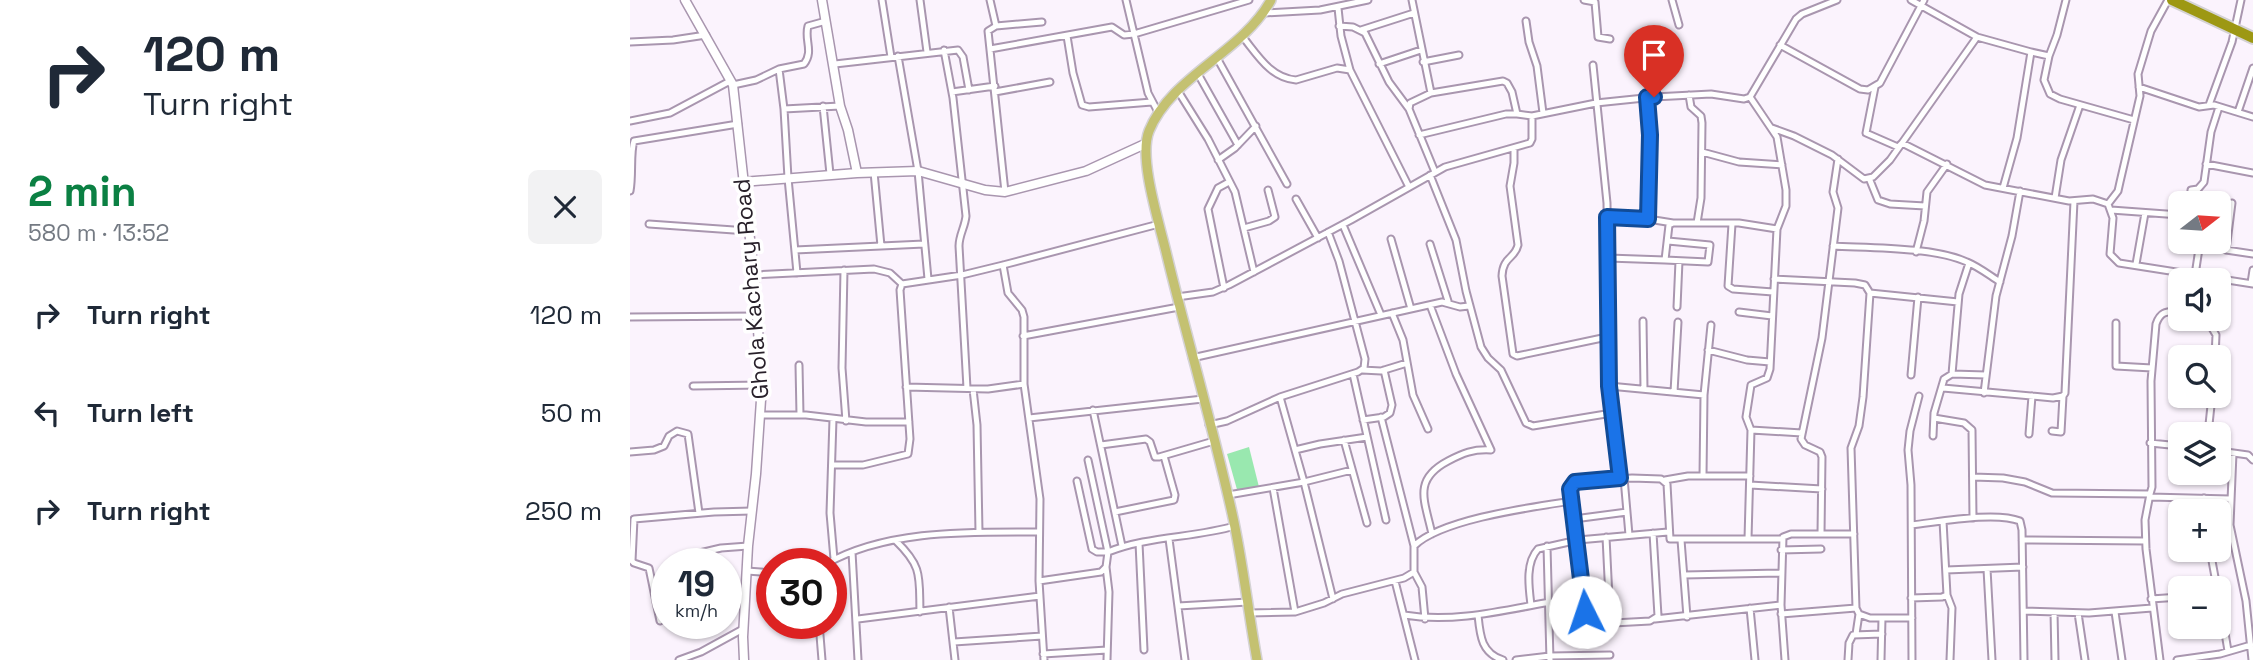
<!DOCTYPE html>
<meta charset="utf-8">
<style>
:root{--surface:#fff;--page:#f2f2f3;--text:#1f2937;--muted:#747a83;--accent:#0b8043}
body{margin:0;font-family:"Space Grotesk",sans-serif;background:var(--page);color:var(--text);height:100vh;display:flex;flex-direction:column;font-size:26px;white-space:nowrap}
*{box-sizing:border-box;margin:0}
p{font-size:23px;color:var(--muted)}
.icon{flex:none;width:38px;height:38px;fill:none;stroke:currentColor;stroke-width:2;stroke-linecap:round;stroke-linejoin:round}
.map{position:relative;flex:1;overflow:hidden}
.panel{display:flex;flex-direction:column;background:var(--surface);width:630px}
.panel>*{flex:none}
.hud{background:#fff;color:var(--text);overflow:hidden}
.needle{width:46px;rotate:73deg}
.buttons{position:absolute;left:1538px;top:191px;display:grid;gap:14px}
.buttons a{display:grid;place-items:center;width:63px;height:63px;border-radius:10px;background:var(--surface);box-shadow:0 2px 5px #0004;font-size:35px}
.speed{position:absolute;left:21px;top:548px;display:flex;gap:14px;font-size:35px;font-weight:700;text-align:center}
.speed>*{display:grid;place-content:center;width:91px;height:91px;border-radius:50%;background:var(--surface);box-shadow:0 2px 5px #0004;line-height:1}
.speed small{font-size:18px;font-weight:400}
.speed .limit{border:10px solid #d22;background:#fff;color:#111}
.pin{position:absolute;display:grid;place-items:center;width:60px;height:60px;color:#fff;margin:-72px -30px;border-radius:50% 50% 50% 0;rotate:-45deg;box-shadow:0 0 7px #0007}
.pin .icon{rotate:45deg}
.me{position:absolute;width:77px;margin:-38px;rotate:356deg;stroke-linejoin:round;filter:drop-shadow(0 0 5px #0008)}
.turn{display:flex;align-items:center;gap:24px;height:147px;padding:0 28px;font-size:32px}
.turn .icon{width:91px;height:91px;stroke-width:2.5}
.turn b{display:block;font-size:49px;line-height:60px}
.round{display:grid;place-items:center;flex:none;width:74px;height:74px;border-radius:10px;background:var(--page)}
.summary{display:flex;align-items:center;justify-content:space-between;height:119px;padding:0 28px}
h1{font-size:42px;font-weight:600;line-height:52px;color:var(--accent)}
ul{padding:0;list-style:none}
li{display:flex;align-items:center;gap:21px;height:98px;padding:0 28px}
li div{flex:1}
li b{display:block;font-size:26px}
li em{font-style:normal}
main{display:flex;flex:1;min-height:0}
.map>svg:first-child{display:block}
.green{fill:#99e8af}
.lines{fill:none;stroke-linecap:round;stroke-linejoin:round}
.street-casing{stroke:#a996af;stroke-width:9}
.secondary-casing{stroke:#a996af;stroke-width:11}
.primary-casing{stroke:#d4d2d4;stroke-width:12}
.highway-casing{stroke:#d4d2d4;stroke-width:14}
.street{stroke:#fff;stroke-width:5}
.secondary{stroke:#fff;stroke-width:8}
.primary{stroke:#c4c171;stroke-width:9}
.highway{stroke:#9d9813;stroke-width:10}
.route-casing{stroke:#114b97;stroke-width:18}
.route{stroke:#1a73e8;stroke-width:12}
.labels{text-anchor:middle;stroke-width:7;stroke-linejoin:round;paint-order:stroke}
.street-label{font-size:23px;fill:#28202a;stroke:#fff}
</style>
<main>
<section class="panel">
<div class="hud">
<div class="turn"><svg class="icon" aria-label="right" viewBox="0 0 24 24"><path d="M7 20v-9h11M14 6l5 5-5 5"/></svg><div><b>120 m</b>Turn right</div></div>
</div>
<div class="summary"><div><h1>2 min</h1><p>580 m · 13:52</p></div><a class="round"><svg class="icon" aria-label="close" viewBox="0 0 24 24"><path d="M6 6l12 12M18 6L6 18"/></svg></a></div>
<ul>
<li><svg class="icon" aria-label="right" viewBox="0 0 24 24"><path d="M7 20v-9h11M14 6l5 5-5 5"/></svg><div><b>Turn right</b></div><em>120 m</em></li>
<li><svg class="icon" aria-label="left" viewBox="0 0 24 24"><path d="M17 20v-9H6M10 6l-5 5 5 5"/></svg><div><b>Turn left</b></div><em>50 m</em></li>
<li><svg class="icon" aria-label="right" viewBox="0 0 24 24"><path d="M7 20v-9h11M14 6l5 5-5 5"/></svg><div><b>Turn right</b></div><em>250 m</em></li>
</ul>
</section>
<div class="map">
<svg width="1623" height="660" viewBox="0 0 1623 660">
<rect width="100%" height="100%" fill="#fbf3fd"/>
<path class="green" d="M 619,447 L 629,487 L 608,493 L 597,454 Z"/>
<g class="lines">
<g class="street-casing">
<path id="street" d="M 252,0 L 261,57
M 290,0 L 297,52
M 360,0 L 366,26
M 496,0 L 518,93 L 528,112
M 782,0 L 801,93 L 873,81 L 877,83 L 882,92 L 887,114 L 902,116
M 954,0 L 965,2 L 968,37 L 980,39
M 1042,0 L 1049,25
M 1281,0 L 1347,37 L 1401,52
M 708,8 L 711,36 L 720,70
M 634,13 L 690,10 L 738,0
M 896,21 L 899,42 L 907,66 L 913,113
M 709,26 L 723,27 L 735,33 L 759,82 L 779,109
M 731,30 L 784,13
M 437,36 L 443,73 L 452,105 L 459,107 L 522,102
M 612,36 C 627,54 640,78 666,80 L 707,68 L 720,70 L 779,187
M 0,42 L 43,40 L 76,35
M 1150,45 L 1230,89 L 1238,90 L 1250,83 L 1294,0
M 360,49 L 482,27 L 494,35 L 504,34 L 619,0
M 314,50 L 323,98 L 336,216 C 335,227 329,235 329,246 L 337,388
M 268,56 L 288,171 L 298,279
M 1419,56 L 1414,80 L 1420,94 L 1430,99 L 1504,120
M 587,58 L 657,184
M 793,62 L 829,55
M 205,64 L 328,50 L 333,57 L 339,90
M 749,64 L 791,50
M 963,65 L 977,203 L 979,386 L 990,478
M 149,69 L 154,109 L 158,178 L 167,273
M 568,74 L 608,145
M 103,85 L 126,80 L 149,69 L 174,64 C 184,51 174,40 178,26 L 196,21
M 1245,87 L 1236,133 L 1268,147 L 1272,143 L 1355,185 L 1439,201 L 1463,199 L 1478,204 L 1483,218 L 1480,254 L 1489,263 L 1623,284
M 1509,87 L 1569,107 L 1584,105 L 1623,117
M 548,91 L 578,139 L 605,192 L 624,272
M 322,92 L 365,86
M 365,92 L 420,82
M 801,93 L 780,103 L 779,109 L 805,172
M 1059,95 L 1061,107 L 1071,116 L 1072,123 L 1071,198 L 1067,223
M 1017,97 L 1020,135 L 1018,219
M 1120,97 L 1147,137 L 1156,190 L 1156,206 L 1147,229 L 1140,369 L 1137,378 L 1121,385 L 1116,417 L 1121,430 L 1172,433
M 1579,105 L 1602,42 L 1611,0
M 193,106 L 200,174
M 154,109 L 210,106
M 1608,112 L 1623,68
M 0,121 L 40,113 L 100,81
M 1142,128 L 1164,136 L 1202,155 L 1234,179 L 1243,177 L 1260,160 L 1347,37
M 789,135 L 876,114 L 887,114
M 884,148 L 884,163 L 880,186 L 888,245 C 885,259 873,256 872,276 L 883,354 L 887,356 L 977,337
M 1072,152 L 1109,162 L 1152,165
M 588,160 L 605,148 L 626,126
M 1576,164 L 1623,173
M 244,172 L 251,246
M 800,175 L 826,240 L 836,291 L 851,347 L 858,358 L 871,370 L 896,423 L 903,426 L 982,413
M 1239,178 L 1248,200 L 1260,204 L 1295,206
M 1373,188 L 1387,138 L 1401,52 L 1419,56 L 1427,35 L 1436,0
M 0,191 C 3,176 0,152 4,141 L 108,124
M 375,192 L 358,31 L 366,26 L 412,22
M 1425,198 L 1431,160 L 1450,105
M 666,199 L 688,238
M 1560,203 L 1561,190 L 1568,189 L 1574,182 L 1581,132 L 1589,107
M 1602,203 L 1596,250 L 1623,254
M 1478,204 L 1488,191 L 1490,182 L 1510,96 L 1508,74 L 1521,31 L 1538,0
M 1481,210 L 1550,215
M 977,217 L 1018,219 L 1043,223
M 19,224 L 118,231
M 1102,224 L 1098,286 L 1103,289 L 1143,292
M 713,225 L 751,315
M 614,228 L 639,221 L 645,217 L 638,190
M 761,239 L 781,309
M 800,244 L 818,301
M 1203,246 C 1241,248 1304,247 1337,262 C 1349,267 1359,275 1370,282
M 165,250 L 294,244
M 1286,252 L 1294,221 L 1297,192 L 1317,164
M 978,258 L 1035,260 L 1039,225 L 1043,223 L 1109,223 L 1147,229
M 1035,260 L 1078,262 L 1080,245 L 1038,241
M 1506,264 L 1515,213
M 373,265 L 378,293 L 392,310 L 394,317 L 394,384 L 410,499 L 409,581 L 414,660
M 214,270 L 212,368 L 216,421
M 124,275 L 244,269 L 260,273 L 272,284
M 1565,275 L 1570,242
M 1144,279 L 1225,283 L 1235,285 L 1240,293 L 1233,397 L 1229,426 L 1221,448 L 1226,608 L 1229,614 L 1240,618 L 1282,618
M 1621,283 L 1623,270
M 594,288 L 578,209 L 588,188 L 599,182
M 1240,293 L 1328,302
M 547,297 L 583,292 L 599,285 L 721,220 L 815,167 L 900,143 L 902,139 L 902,116 L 966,103 L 1024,97 L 1081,94 L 1114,99 L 1120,97 L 1166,19 L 1172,14 L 1207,0
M 800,305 L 826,374 L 861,450 C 843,449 833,453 818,461 C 782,480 795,501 802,534
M 1047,307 L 1049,261
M 1109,312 L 1142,316
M 762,313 L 773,340 L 783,395 L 798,429
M 0,317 L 127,316
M 1579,318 L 1579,323 L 1586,335 L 1585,357
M 1013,321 L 1014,389
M 1486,323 L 1486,366 L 1522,368
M 393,336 L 549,307
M 1078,350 L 1117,360 L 1140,362
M 562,358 L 812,302 L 830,307 L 839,306
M 169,365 L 170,415
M 732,370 L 751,371 L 777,363
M 723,374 L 756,520
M 1322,374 L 1329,294 L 1339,263
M 1281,375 L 1288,297
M 63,386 L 132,385
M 979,386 L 1074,395
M 276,387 L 358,389 L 394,384
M 1313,388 L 1423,398 L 1433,396 L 1435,393 L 1444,201
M 343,389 L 347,425 L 349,532
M 1044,392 L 1048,322
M 1354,393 L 1366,296 L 1382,236 L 1390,191
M 463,410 L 492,546
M 131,415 L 176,415 L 236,422 L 279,422
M 751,417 L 784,546
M 399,418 L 573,399
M 1304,418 L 1334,423 L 1342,430 L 1343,518
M 203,419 L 200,513 L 204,559
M 733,420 L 754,417 L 760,413 L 762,405 L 754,370
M 579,425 L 597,421 L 650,397 L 728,372 L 734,368 L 735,359 L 709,261 L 698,232
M 1422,431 L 1431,432 L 1433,396
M 1399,434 L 1402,396
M 1578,434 L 1582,396
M 1303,436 L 1304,413 L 1314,379 L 1322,374 L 1356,375
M 714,440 L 737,523
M 1520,443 L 1550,446
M 471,445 L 516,439 L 520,442 L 525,457 L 529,457 L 584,441
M 665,450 L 690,444 L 737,437
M 1589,451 L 1618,455 L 1623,460
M 0,452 L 24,450 L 34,446 L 39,436 L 47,431 L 58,434 L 69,513
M 1603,453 L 1600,525 L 1616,601 L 1622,660
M 203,465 L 233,465 L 278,454 L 280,439 L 270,290 L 272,284 L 332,275 L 373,265 L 529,224
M 1073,476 L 1074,395 L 1081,325
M 1343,477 L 1373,478 L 1395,482 L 1422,493 L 1520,494 L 1522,487 L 1521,381 L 1526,324 C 1531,310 1538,312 1550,311
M 994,478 L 999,535
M 1035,480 L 1058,476 L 1120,476
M 447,481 L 462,549 L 467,552 L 478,552 L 458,460
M 1120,485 L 1192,489
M 643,488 L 665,612
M 1520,494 L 1515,520 L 1516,549 L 1530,660
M 598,495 L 674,482 L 650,397
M 1520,497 L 1600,499
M 942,501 L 940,489 L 945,482 L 1002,478 L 1031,479 L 1037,484 L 1040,539 L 1152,539
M 1574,511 L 1574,498
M 485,512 L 544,500 L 545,495 L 534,456
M 944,519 L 997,512
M 1282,525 C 1309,522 1365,511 1390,521 L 1392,530 L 1394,660
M 1191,534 L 1192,457 L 1190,452 L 1175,445 L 1171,439 L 1192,338 L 1208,208 L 1203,192 L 1208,159
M 976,537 L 979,598
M 539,539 L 555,660
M 1118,539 L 1121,430
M 1051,540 L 1057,617
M 1392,540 L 1515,541
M 266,541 C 293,567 289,577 290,612
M 509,543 L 514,650
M 917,546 L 920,660
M 1151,550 L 1191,549
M 1580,550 L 1587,588
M 222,552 L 228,660
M 61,555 L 91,548 L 118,546
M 196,564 C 257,529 341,532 409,532
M 476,567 L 479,592 L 477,660
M 1357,569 L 1362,660
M 1316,570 L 1393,567
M 117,571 L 142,573
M 784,572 L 792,587 L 795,619
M 1054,575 L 1151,573
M 409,581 L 471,572 L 476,567 L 478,552 C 518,536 563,538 605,526
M 765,581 L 785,660
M 1317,595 L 1322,608 L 1320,660
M 1589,597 L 1598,651
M 1281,598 L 1312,597 L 1317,595 L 1313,521
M 703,599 L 674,482 L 722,470
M 1521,599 L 1550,597
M 901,605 C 899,588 895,563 908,549 L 948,540 L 1038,532
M 548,606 L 618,602
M 319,607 L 325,660
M 1120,608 L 1125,660
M 1394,611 L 1459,613 L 1522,608
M 1424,612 L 1425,660
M 1485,612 L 1492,660
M 619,613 L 665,612 L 694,603 L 712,594 L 774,578 L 784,572 L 784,546 C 811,519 903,507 942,501 L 956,620 L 959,624 L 965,624 L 1020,621 L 1028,616 L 1023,533
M 1448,613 L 1455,660
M 1151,614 L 1226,608
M 774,615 C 823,623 871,611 920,602
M 848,615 C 850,635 851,653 873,660
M 228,619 L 410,596
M 1025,619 L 1151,605
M 30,621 L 19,568 L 4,563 L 2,561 L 4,519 L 84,512 L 122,511
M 189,623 L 192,660
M 1226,634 L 1229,614
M 324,642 L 412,636
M 413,654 L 477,650
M 49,660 L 71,652 L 113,629
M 886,660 L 920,656 L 980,655
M 1155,660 L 1151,605 L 1153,537 L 1161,534 L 1224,534
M 1218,660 L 1219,643 L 1223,635 L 1252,634
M 1251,660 L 1252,618
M 1282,660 L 1281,485 L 1278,450 L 1280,431 L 1289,396
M 1547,660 L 1590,654 L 1621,645"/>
</g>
<g class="secondary-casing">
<path id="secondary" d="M 55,0 L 103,85 L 124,275 L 132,385 L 126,474 L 118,546 L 113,637 L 114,660
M 192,0 L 210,106 L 218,130 L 227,173
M 112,182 L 227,173 L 288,171 L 355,190 L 375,192 L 456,171 L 515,144"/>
</g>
<g class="primary-casing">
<path id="primary" d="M 627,660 C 618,611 613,562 602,513 C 583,427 558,342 537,256 C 530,225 508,159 519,131 C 541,76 612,53 641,0"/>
</g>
<g class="highway-casing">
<path id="highway" d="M 1542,0 L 1623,38"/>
</g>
<use href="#street" class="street"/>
<use href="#secondary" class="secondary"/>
<use href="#primary" class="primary"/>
<use href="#highway" class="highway"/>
</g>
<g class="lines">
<g class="route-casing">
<path id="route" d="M 955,612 L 940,489 L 945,482 L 990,478 L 979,386 L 977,217 L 1018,219 L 1020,135 L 1017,97 L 1024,97"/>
</g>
<use href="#route" class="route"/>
</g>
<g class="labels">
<g class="street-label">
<text transform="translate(121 289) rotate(-95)" y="8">Ghola Kachary Road</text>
</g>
</g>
</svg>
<div class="buttons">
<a><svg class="needle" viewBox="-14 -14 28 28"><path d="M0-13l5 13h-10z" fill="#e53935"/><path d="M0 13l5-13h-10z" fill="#747a83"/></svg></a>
<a><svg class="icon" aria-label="sound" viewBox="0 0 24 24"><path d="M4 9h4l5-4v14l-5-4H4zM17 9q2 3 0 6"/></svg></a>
<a><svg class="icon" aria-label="search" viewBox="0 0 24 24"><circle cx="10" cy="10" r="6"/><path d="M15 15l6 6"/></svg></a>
<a><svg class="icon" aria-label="layers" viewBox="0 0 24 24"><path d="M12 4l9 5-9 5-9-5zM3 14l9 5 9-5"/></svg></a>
<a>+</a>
<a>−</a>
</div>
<div class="speed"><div>19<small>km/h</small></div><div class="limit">30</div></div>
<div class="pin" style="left:1024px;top:97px;background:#d93025"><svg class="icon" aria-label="arrive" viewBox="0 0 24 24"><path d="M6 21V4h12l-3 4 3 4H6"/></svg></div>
<svg class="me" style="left:955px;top:612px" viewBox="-20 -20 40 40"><circle r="19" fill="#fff"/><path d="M0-13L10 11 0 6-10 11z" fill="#1a73e8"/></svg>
</div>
</main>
